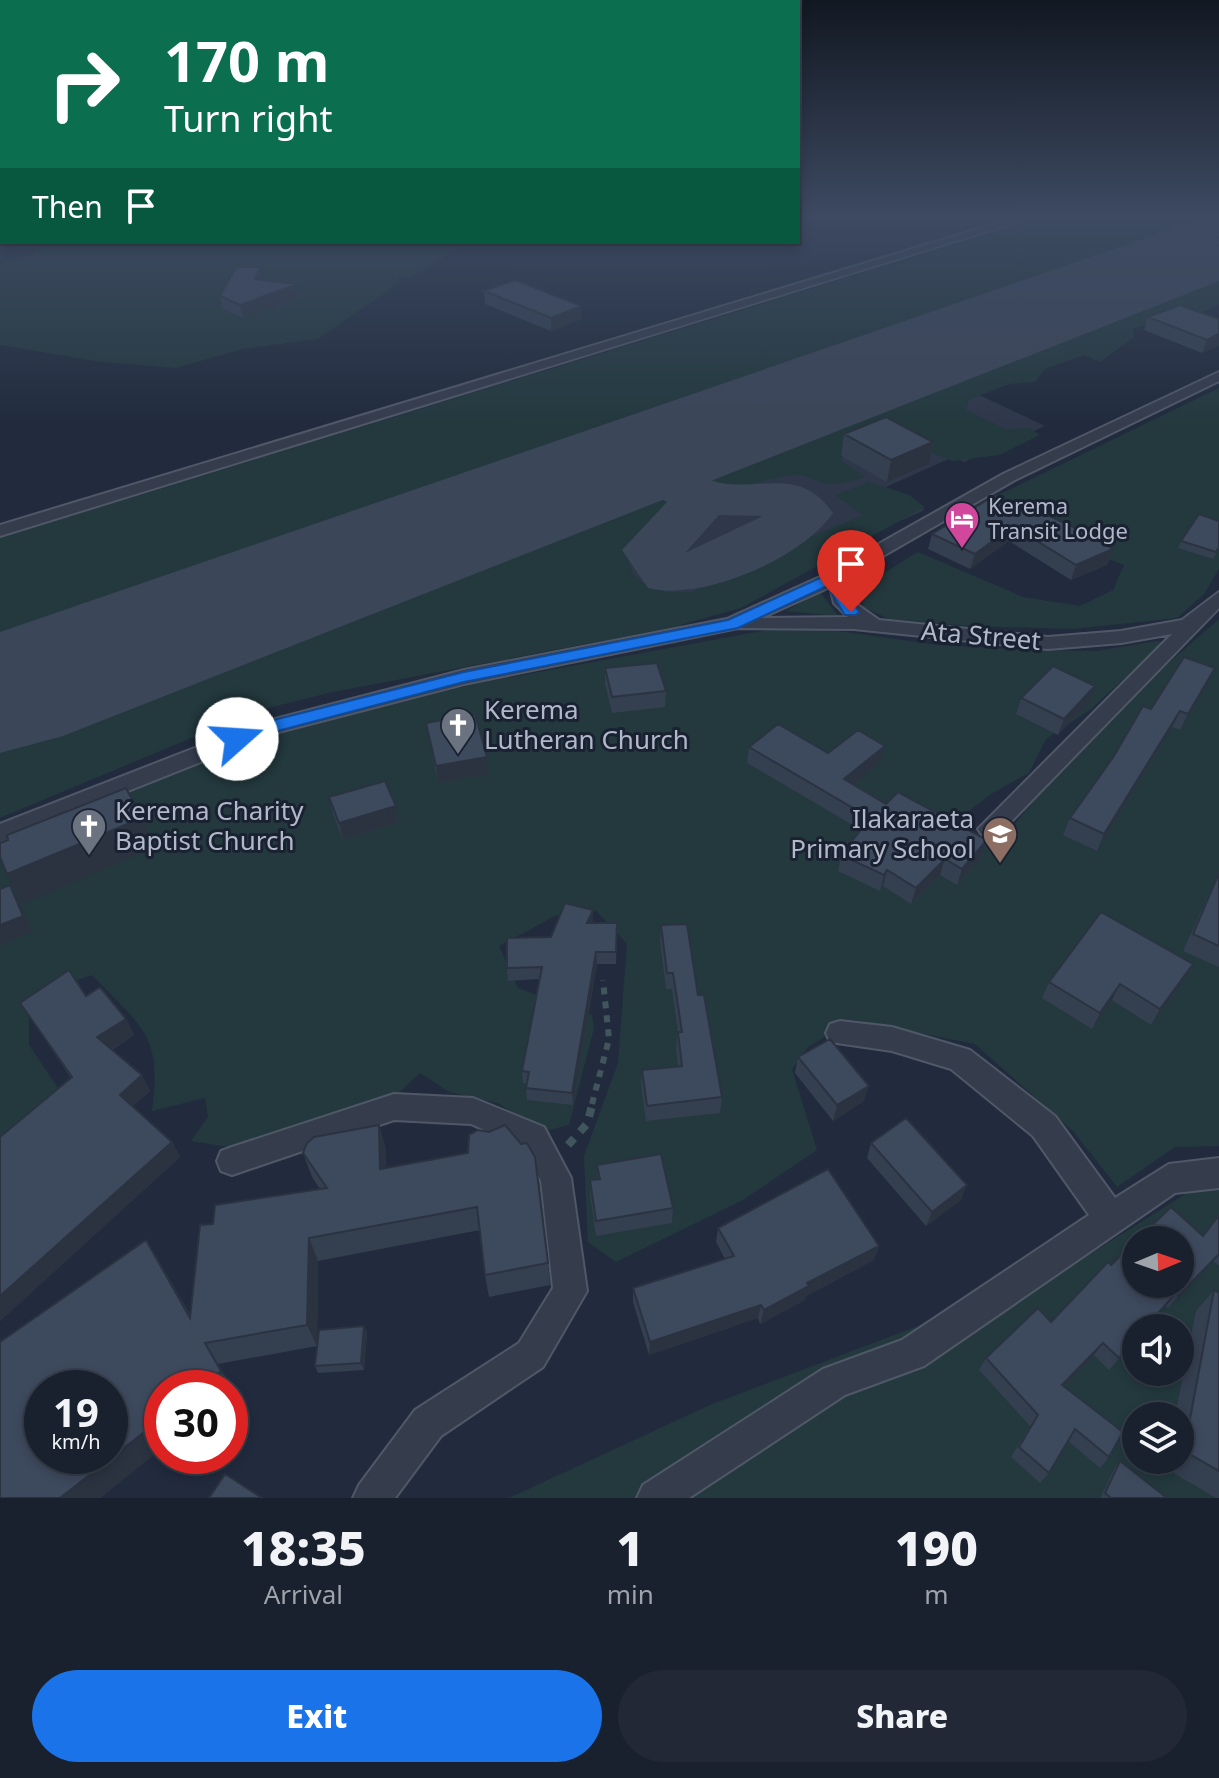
<!DOCTYPE html>
<style>
:root{--surface:#19202e;--page:#222836;--text:#f1f3f6;--muted:#9fa3aa;--line:#373e4a;--accent:#1a73e8}
body{margin:0;font-family:"Noto Sans",sans-serif;background:var(--page);color:var(--text);height:100vh;display:flex;flex-direction:column;font-size:30px;white-space:nowrap}
*{box-sizing:border-box;margin:0}
p{font-size:26px;color:var(--muted)}
.icon{flex:none;width:44px;height:44px;fill:none;stroke:currentColor;stroke-width:2;stroke-linecap:round;stroke-linejoin:round}
.map{position:relative;height:1498px;overflow:hidden}
.side{display:flex;flex-direction:column;background:var(--surface);flex:1}
.side>*{flex:none}
.hud{position:absolute;left:0px;top:0px;width:800px;height:244px;box-shadow:0 4px 12px #0003,0 0 0 2px var(--line);background:#0b6e4f;color:#fff;overflow:hidden}
.needle{width:52px;rotate:88deg}
.controls{position:absolute;left:1122px;top:1226px;display:grid;gap:16px}
.controls a{display:grid;place-items:center;width:72px;height:72px;border-radius:50%;background:var(--surface);box-shadow:0 4px 12px #0003,0 0 0 2px var(--line);font-size:40px}
.speed{position:absolute;left:24px;top:1370px;display:flex;gap:16px;font-size:40px;font-weight:700;text-align:center}
.speed>*{display:grid;place-content:center;width:104px;height:104px;border-radius:50%;background:var(--surface);box-shadow:0 4px 12px #0003,0 0 0 2px var(--line);line-height:1}
.speed small{font-size:20px;font-weight:400}
.speed .limit{border:12px solid #d22;background:#fff;color:#111}
.pin{position:absolute;display:grid;place-items:center;width:68px;height:68px;color:#fff;margin:-82px -34px;border-radius:50% 50% 50% 0;rotate:-45deg;box-shadow:0 0 8px #0007}
.pin .icon{rotate:45deg}
.me{position:absolute;width:88px;margin:-44px;rotate:71deg;stroke-linejoin:round;filter:drop-shadow(0 0 6px #0008)}
.turn{display:flex;align-items:center;gap:28px;height:168px;padding:0 32px;font-size:36px}
.turn .icon{width:104px;height:104px;stroke-width:2.5}
.turn b{display:block;font-size:56px;line-height:68px}
.then{display:flex;align-items:center;height:76px;padding:0 32px;background:#0003;gap:16px;font-size:30px}
.eta{display:flex;justify-content:space-evenly;align-items:center;height:136px;text-align:center}
.eta b{font-size:48px;font-weight:800;line-height:56px}
.cta{display:flex;gap:16px;margin-top:auto;padding:16px 32px}
.cta a{flex:1;height:92px;border-radius:48px;background:var(--accent);color:#fff;font-size:32px;font-weight:800;line-height:92px;text-align:center}
.cta a+a{background:var(--page);color:var(--text)}
.map>svg:first-child{display:block}
.airport{fill:#2f384b}
.green{fill:#23393e;fill-rule:evenodd}
.lines{fill:none;stroke-linecap:round;stroke-linejoin:round}
.taxiway{fill:#3c4659;fill-rule:evenodd}
.runway{fill:#3c4659;fill-rule:evenodd}
.minor-casing{stroke:#505868;stroke-width:4}
.path-far1{stroke:#41565c;stroke-width:6;stroke-dasharray:7 7;stroke-linecap:butt}
.path{stroke:#41565c;stroke-width:8;stroke-dasharray:9 9;stroke-linecap:butt}
.minor{fill:#353d4d;fill-rule:evenodd}
.wall{fill:#343f50}
.shaded-wall{fill:#2b3341}
.building{fill:#3d495d;stroke:#2b3341;stroke-width:2;fill-rule:evenodd}
.route{fill:#1a73e8;stroke:#114b97;stroke-width:2}
.labels{text-anchor:middle;stroke-width:6;stroke-linejoin:round;paint-order:stroke}
.far-poi-label{font-size:22px;fill:#b1b8c9;stroke:#1a2232;text-anchor:start}
.street-label{font-size:26px;fill:#b1b8c9;stroke:#1a2232}
.poi-label{font-size:26px;fill:#b1b8c9;stroke:#1a2232;text-anchor:start}
</style>
<div class="map">
<svg width="1219" height="1498" viewBox="0 0 1219 1498">
<rect width="100%" height="100%" fill="#212b3d"/>
<path class="airport" d="M 1219,216 L 1219,292 L 973,392 L 1045,426 L 964,462 L 953,457 L 886,487 L 925,510 L 690,614 L 308,682 L 0,804 L 0,622 Z"/>
<path class="green" d="M 1049,216 L 1219,216 L 1219,236 L 534,481 L 438,519 L 0,672 L 0,538 Z
M 47,242 L 466,242 L 410,278 L 398,277 L 399,283 L 318,339 L 243,349 L 176,368 L 101,362 L 0,345 L 0,264 L 35,253 Z
M 1219,256 L 1219,304 L 1189,319 L 1178,315 L 1133,329 L 1134,337 L 1100,362 L 1085,355 L 1045,369 L 1035,382 L 1009,384 L 969,400 L 966,410 L 1006,429 L 1029,428 L 1040,435 L 999,455 L 953,461 L 897,440 L 839,459 L 865,477 C 851,481 837,487 822,483 C 814,481 808,475 799,475 C 749,477 732,506 681,475 L 679,463 L 692,452 Z
M 1219,388 L 1219,569 L 1204,594 L 1177,618 L 1072,629 L 970,626 L 889,619 L 863,607 L 863,586 L 918,552 L 1023,597 L 1080,606 L 1113,590 L 1124,565 L 976,506 Z
M 869,482 L 909,495 L 925,507 L 741,608 L 670,628 L 333,692 L 256,711 L 0,818 L 0,709 L 288,598 L 587,491 C 619,484 647,480 671,507 L 631,544 L 628,558 L 632,573 L 644,583 L 665,592 L 693,592 L 729,571 L 863,515 L 835,495 Z
M 821,593 L 838,616 L 786,611 L 817,593 Z
M 1219,619 L 1219,1146 L 1175,1147 L 1117,1187 L 1073,1131 L 975,1044 L 854,1020 L 808,1047 L 792,1069 L 817,1150 L 743,1200 L 616,1262 L 588,1242 L 584,1156 L 618,1063 L 627,944 L 596,911 L 555,916 L 499,946 L 518,988 L 592,1015 L 594,1028 L 569,1125 L 541,1132 L 498,1103 L 449,1092 L 420,1073 L 391,1100 L 242,1149 L 191,1141 L 208,1117 L 205,1098 L 152,1111 C 163,1034 141,1027 92,975 L 29,997 L 29,1045 L 64,1097 L 0,1136 L 0,839 L 251,739 L 474,684 L 767,630 L 830,630 L 939,645 L 1025,650 L 1096,651 L 1158,641 L 1163,643 L 1091,709 L 1046,739 L 1029,773 L 991,794 L 957,820 L 982,840 L 1014,825 L 1043,790 L 1149,680 Z
M 1219,1187 L 1219,1498 L 509,1498 L 710,1405 L 1063,1271 L 1187,1193 ZM 1136,1240 L 1180,1240 L 1180,1284 L 1136,1284 ZM 1136,1328 L 1180,1328 L 1180,1372 L 1136,1372 ZM 1136,1416 L 1180,1416 L 1180,1460 L 1136,1460 Z"/>
<g class="lines">
<path class="taxiway" d="M 633,446 C 660,453 681,469 707,479 C 753,497 797,461 833,513 C 801,559 702,602 648,588 L 622,550 L 667,502 L 614,473 L 606,462 L 614,451 ZM 719,515 L 763,516 L 685,553 Z"/>
<path class="runway" d="M 1219,216 L 1219,281 L 63,736 L 0,753 L 0,632 L 1184,225 Z"/>
<g class="minor-casing">
<path id="minor" d="M 1021,216 L 1037,216 L 0,536 L 0,525 Z
M 1219,372 L 1219,381 L 1015,480 L 850,575 L 849,590 L 852,601 L 879,620 L 1048,637 L 1121,631 L 1182,620 L 1219,592 L 1219,608 L 998,835 L 982,835 L 978,829 L 1172,634 L 1121,643 L 1048,649 L 854,629 L 738,628 L 464,684 L 271,734 L 0,842 L 0,824 L 256,724 L 464,670 L 727,619 L 820,577 L 1003,474 ZM 830,587 L 834,603 L 848,617 L 761,618 Z
M 840,1021 L 892,1027 L 970,1050 L 1055,1116 L 1115,1198 L 1169,1164 L 1219,1158 L 1219,1188 L 1175,1193 L 924,1366 L 845,1395 L 689,1498 L 637,1498 L 643,1485 L 823,1369 L 902,1340 L 1089,1215 L 1033,1136 L 951,1069 L 892,1051 L 830,1042 L 826,1033 L 830,1024 Z
M 394,1094 L 473,1098 L 544,1127 L 571,1178 L 587,1291 L 543,1367 L 441,1436 L 395,1498 L 353,1498 L 359,1485 L 415,1410 L 519,1343 L 553,1288 L 541,1181 L 522,1147 L 471,1124 L 394,1120 L 232,1175 L 221,1171 L 217,1161 L 221,1151 L 232,1147 Z"/>
</g>
<path class="path-far1" d="M 592,1104 L 609,1039 L 603,980"/>
<path class="path" d="M 568,1145 L 587,1124 L 593,1102"/>
<use href="#minor" class="minor"/>
</g>
<path class="wall" d="M 264,280 L 298,284 L 300,297 L 243,318 L 223,309 L 220,296 Z
M 484,291 L 582,319 L 551,331 L 485,304 Z
M 1148,317 L 1219,319 L 1202,353 L 1144,330 Z
M 844,434 L 933,442 L 929,464 L 887,482 L 841,456 Z
M 1022,509 L 1113,549 L 1107,565 L 1071,580 L 1009,541 L 970,569 L 928,549 L 932,534 Z
M 1219,521 L 1219,549 L 1213,559 L 1178,548 L 1181,541 Z
M 605,668 L 666,691 L 665,707 L 612,713 L 605,684 Z
M 1215,668 L 1207,684 L 1180,730 L 1172,727 L 1097,851 L 1063,835 L 1070,818 L 1151,709 Z
M 1021,698 L 1089,702 L 1058,735 L 1016,714 Z
M 426,723 L 487,757 L 489,774 L 438,783 Z
M 885,746 L 881,762 L 854,784 L 886,804 L 987,840 L 982,856 L 957,885 L 940,875 L 911,904 L 883,886 L 880,891 L 838,871 L 841,855 L 861,830 L 747,763 L 749,747 L 828,753 Z
M 329,797 L 396,806 L 399,822 L 343,840 L 333,814 Z
M 1219,871 L 1219,967 L 1183,951 Z
M 593,923 L 617,923 L 616,964 L 597,964 L 573,1105 L 527,1100 L 526,1088 L 527,1084 L 523,1083 L 522,1071 L 539,979 L 508,981 L 507,968 L 551,937 Z
M 661,925 L 698,995 L 722,1097 L 720,1113 L 646,1121 L 641,1085 L 642,1070 L 678,1066 L 676,1048 L 678,1032 L 672,989 L 666,989 L 660,942 Z
M 1193,964 L 1184,980 L 1151,1025 L 1112,1000 L 1092,1029 L 1042,998 L 1049,982 Z
M 86,996 L 126,1019 L 134,1035 L 112,1050 L 150,1091 L 133,1106 L 172,1142 L 180,1157 L 0,1321 L 0,1137 L 71,1078 L 20,1003 Z
M 798,1057 L 864,1101 L 833,1121 L 795,1073 Z
M 379,1125 L 386,1149 L 386,1168 L 468,1153 L 548,1263 L 550,1285 L 489,1297 L 485,1275 L 480,1230 L 318,1261 L 317,1346 L 218,1364 L 234,1391 L 230,1394 L 230,1388 L 162,1448 L 100,1498 L 0,1498 L 160,1263 L 191,1316 L 213,1224 L 320,1189 L 312,1177 L 303,1153 Z
M 871,1143 L 961,1200 L 926,1226 L 867,1158 Z
M 597,1165 L 673,1208 L 672,1223 L 596,1236 L 590,1195 L 590,1180 L 598,1179 Z
M 1219,1213 L 1219,1266 L 1213,1261 L 1168,1308 L 1165,1305 L 1109,1370 L 1094,1355 L 1064,1386 L 1109,1457 L 1100,1468 L 1068,1441 L 1049,1473 L 1040,1483 L 1011,1457 L 1030,1426 L 979,1370 L 986,1358 L 1051,1322 L 1111,1265 L 1203,1236 Z
M 718,1228 L 879,1246 L 874,1260 L 806,1296 L 805,1300 L 760,1324 L 758,1318 L 649,1355 L 633,1302 L 633,1288 L 725,1259 L 716,1242 Z
M 1214,1290 L 1219,1293 L 1219,1498 L 1216,1498 L 1165,1468 L 1167,1460 L 1180,1460 L 1180,1416 L 1175,1416 L 1196,1311 Z
M 364,1326 L 367,1333 L 364,1370 L 318,1373 L 315,1366 Z
M 1120,1461 L 1167,1498 L 1100,1498 L 1115,1467 Z"/>
<path class="shaded-wall" d="M 261,267 L 264,279 L 255,279 Z
M 298,284 L 300,297 L 243,318 L 240,305 Z
M 581,306 L 582,319 L 551,331 L 551,318 Z
M 1219,334 L 1219,346 L 1202,353 L 1207,340 Z
M 933,442 L 929,464 L 887,482 L 891,460 Z
M 1013,526 L 1009,541 L 970,569 L 975,554 Z
M 1113,549 L 1107,565 L 1071,580 L 1076,565 Z
M 1215,668 L 1207,684 L 1180,730 L 1188,714 Z
M 1095,686 L 1089,702 L 1058,735 L 1064,719 Z
M 1180,711 L 1172,727 L 1097,851 L 1104,834 Z
M 885,746 L 881,762 L 841,795 L 844,779 Z
M 487,757 L 489,774 L 438,783 L 436,766 Z
M 396,806 L 399,822 L 343,840 L 339,823 Z
M 142,818 L 154,848 L 23,904 L 7,874 Z
M 987,840 L 982,856 L 957,885 L 962,869 Z
M 945,859 L 940,875 L 911,904 L 916,888 Z
M 887,870 L 883,886 L 880,891 L 884,875 Z
M 10,885 L 19,901 L 32,932 L 0,946 L 0,925 Z
M 593,910 L 593,922 L 588,935 L 587,923 Z
M 596,952 L 597,964 L 573,1105 L 572,1093 Z
M 1193,964 L 1184,980 L 1151,1025 L 1160,1009 Z
M 1120,984 L 1112,1000 L 1092,1029 L 1100,1013 Z
M 126,1019 L 134,1035 L 106,1053 L 97,1037 Z
M 142,1075 L 150,1091 L 128,1110 L 120,1095 Z
M 869,1086 L 864,1101 L 833,1121 L 837,1105 Z
M 379,1125 L 386,1149 L 387,1192 L 380,1169 Z
M 172,1142 L 180,1157 L 0,1321 L 0,1296 Z
M 967,1185 L 961,1200 L 926,1226 L 932,1212 Z
M 309,1238 L 318,1261 L 317,1346 L 307,1325 Z
M 146,1240 L 160,1263 L 204,1339 L 190,1318 Z
M 879,1246 L 874,1260 L 806,1296 L 805,1300 L 760,1324 L 764,1310 L 807,1283 Z
M 1219,1254 L 1213,1261 L 1168,1308 L 1178,1296 Z
M 761,1305 L 758,1318 L 649,1355 L 650,1342 Z
M 364,1326 L 367,1333 L 364,1370 L 361,1363 Z
M 205,1343 L 234,1391 L 230,1394 L 230,1388 L 200,1388 Z
M 1103,1343 L 1094,1355 L 1054,1396 L 1062,1385 Z
M 162,1418 L 162,1448 L 100,1498 L 60,1498 Z"/>
<path class="building" d="M 236,267 L 261,267 L 255,279 L 298,284 L 240,305 L 220,296 Z
M 515,280 L 581,306 L 551,318 L 484,291 Z
M 1180,305 L 1219,319 L 1219,334 L 1207,340 L 1148,317 Z
M 886,417 L 933,442 L 891,460 L 844,434 Z
M 995,495 L 1022,509 L 1027,506 L 1078,529 L 1113,549 L 1076,565 L 1013,526 L 975,554 L 932,534 Z
M 1199,514 L 1219,521 L 1219,547 L 1216,552 L 1181,541 Z
M 1184,657 L 1215,668 L 1188,714 L 1180,711 L 1104,834 L 1070,818 L 1114,756 L 1143,706 L 1151,709 Z
M 657,663 L 666,691 L 612,697 L 605,668 Z
M 1053,666 L 1095,686 L 1064,719 L 1021,698 Z
M 475,714 L 487,757 L 436,766 L 426,723 Z
M 778,724 L 828,753 L 858,730 L 885,746 L 844,779 L 886,804 L 898,792 L 987,840 L 962,869 L 945,859 L 916,888 L 887,870 L 884,875 L 841,855 L 870,818 L 749,747 Z
M 385,781 L 396,806 L 339,823 L 329,797 Z
M 126,788 L 142,818 L 7,874 L 0,857 L 0,843 L 8,840 L 7,835 Z
M 1219,873 L 1219,946 L 1193,934 Z
M 10,885 L 23,916 L 0,925 L 0,889 Z
M 565,903 L 593,910 L 587,923 L 617,923 L 616,952 L 596,952 L 572,1093 L 526,1088 L 529,1072 L 522,1071 L 542,967 L 507,968 L 507,938 L 551,937 Z
M 1101,912 L 1193,964 L 1160,1009 L 1120,984 L 1100,1013 L 1049,982 Z
M 687,924 L 698,995 L 704,995 L 722,1097 L 647,1106 L 642,1070 L 682,1066 L 678,1032 L 682,1032 L 673,973 L 667,973 L 661,925 Z
M 69,970 L 86,996 L 100,987 L 126,1019 L 97,1037 L 142,1075 L 120,1095 L 172,1142 L 0,1296 L 0,1137 L 72,1077 L 20,1003 Z
M 830,1039 L 869,1086 L 837,1105 L 798,1057 Z
M 906,1118 L 967,1185 L 932,1212 L 871,1143 Z
M 379,1125 L 380,1169 L 468,1153 L 469,1135 L 478,1130 L 489,1132 L 505,1125 L 521,1144 L 527,1143 L 535,1157 L 548,1263 L 485,1275 L 477,1207 L 309,1238 L 307,1325 L 205,1343 L 221,1371 L 200,1388 L 162,1388 L 162,1418 L 60,1498 L 0,1498 L 0,1342 L 146,1240 L 190,1318 L 200,1225 L 213,1224 L 215,1205 L 327,1188 L 303,1153 L 307,1143 L 314,1137 ZM 42,1388 L 110,1388 L 110,1456 L 42,1456 Z
M 661,1154 L 673,1208 L 596,1221 L 590,1180 L 600,1179 L 597,1165 Z
M 828,1169 L 879,1246 L 807,1283 L 809,1286 L 764,1310 L 761,1305 L 650,1342 L 633,1288 L 734,1256 L 718,1228 Z
M 1171,1207 L 1203,1236 L 1219,1215 L 1219,1254 L 1178,1296 L 1176,1293 L 1145,1328 L 1136,1328 L 1136,1338 L 1119,1358 L 1103,1343 L 1062,1385 L 1123,1432 L 1109,1457 L 1075,1429 L 1049,1473 L 1019,1447 L 1038,1415 L 986,1358 L 1038,1308 L 1051,1322 L 1108,1262 L 1111,1265 L 1136,1241 L 1136,1284 L 1180,1284 L 1180,1240 L 1137,1240 Z
M 1214,1290 L 1219,1293 L 1219,1471 L 1184,1451 Z
M 364,1326 L 361,1363 L 315,1366 L 319,1330 Z
M 1120,1461 L 1167,1498 L 1111,1498 L 1105,1493 Z
M 225,1474 L 262,1498 L 209,1498 Z"/>
<linearGradient id="sky" x2="0" y2="1"><stop stop-color="#121822"/><stop offset="0.51" stop-color="#3d4a62"/><stop offset="1" stop-color="#3d4a62" stop-opacity="0"/></linearGradient>
<rect width="1219" height="425" fill="url(#sky)"/>
<path class="route" d="M 842,568 L 850,572 L 844,589 L 859,612 L 856,615 L 845,615 L 829,589 L 831,584 L 738,628 L 464,682 L 270,733 L 237,745 L 228,739 L 258,724 L 464,672 L 728,620 Z"/>
<defs>
<g id="hotel-pin" transform="scale(1.8)"><path d="M0 17L-7.5 6A9.5 9.5 0 1 1 7.5 6Z" fill="#d1479c" stroke="#1a2232"/><path d="M-6-4.5h1.5V1H6V5H4.5V3h-9V5H-6ZM-4 0a1.8 1.8 0 1 1 3.6 0ZM.5 0V-2.5h3Q6-2.5 6 0Z" fill="#fff"/></g>
<g id="church-pin" transform="scale(1.8)"><path d="M0 17L-7.5 6A9.5 9.5 0 1 1 7.5 6Z" fill="#6b7280" stroke="#1a2232"/><path d="M-1.2-6h2.4v3.5h3.3v2.4h-3.3V6h-2.4V-.1h-3.3v-2.4h3.3Z" fill="#fff"/></g>
<g id="school-pin" transform="scale(1.8)"><path d="M0 17L-7.5 6A9.5 9.5 0 1 1 7.5 6Z" fill="#8d6e63" stroke="#1a2232"/><path d="M0-5L7-2L0 1L-7-2ZM-4 1L0 2.5L4 1V4Q0 6-4 4Z" fill="#fff"/></g>
</defs>
<g fill-rule="evenodd">
<use href="#hotel-pin" x="962" y="519"/>
<use href="#church-pin" x="458" y="725"/>
<use href="#church-pin" x="89" y="826"/>
<use href="#school-pin" x="1000" y="834"/>
</g>
<g class="labels">
<g class="far-poi-label">
<text x="988" y="514">Kerema<tspan x="988" dy="25">Transit Lodge</tspan></text>
</g>
<g class="street-label">
<text transform="translate(981 636) rotate(5)" y="9">Ata Street</text>
</g>
<g class="poi-label">
<text x="484" y="719">Kerema<tspan x="484" dy="30">Lutheran Church</tspan></text>
<text x="115" y="820">Kerema Charity<tspan x="115" dy="30">Baptist Church</tspan></text>
<text x="974" y="828" text-anchor="end">Ilakaraeta<tspan x="974" dy="30">Primary School</tspan></text>
</g>
</g>
</svg>
<div class="controls">
<a><svg class="needle" viewBox="-14 -14 28 28"><path d="M0-13l5 13h-10z" fill="#e53935"/><path d="M0 13l5-13h-10z" fill="#9fa3aa"/></svg></a>
<a><svg class="icon" aria-label="sound" viewBox="0 0 24 24"><path d="M4 9h4l5-4v14l-5-4H4zM17 9q2 3 0 6"/></svg></a>
<a><svg class="icon" aria-label="layers" viewBox="0 0 24 24"><path d="M12 4l9 5-9 5-9-5zM3 14l9 5 9-5"/></svg></a>
</div>
<div class="speed"><div>19<small>km/h</small></div><div class="limit">30</div></div>
<div class="pin" style="left:851px;top:612px;background:#d93025"><svg class="icon" aria-label="arrive" viewBox="0 0 24 24"><path d="M6 21V4h12l-3 4 3 4H6"/></svg></div>
<svg class="me" style="left:237px;top:739px" viewBox="-20 -20 40 40"><circle r="19" fill="#fff"/><path d="M0-13L10 11 0 6-10 11z" fill="#1a73e8"/></svg>
<div class="hud">
<div class="turn"><svg class="icon" aria-label="right" viewBox="0 0 24 24"><path d="M7 20v-9h11M14 6l5 5-5 5"/></svg><div><b>170 m</b>Turn right</div></div>
<div class="then">Then<svg class="icon" aria-label="arrive" viewBox="0 0 24 24"><path d="M6 21V4h12l-3 4 3 4H6"/></svg></div>
</div>
</div>
<section class="side">
<div class="eta">
<div><b>18:35</b><p>Arrival</p></div>
<div><b>1</b><p>min</p></div>
<div><b>190</b><p>m</p></div>
</div>
<div class="cta"><a>Exit</a><a>Share</a></div>
</section>
